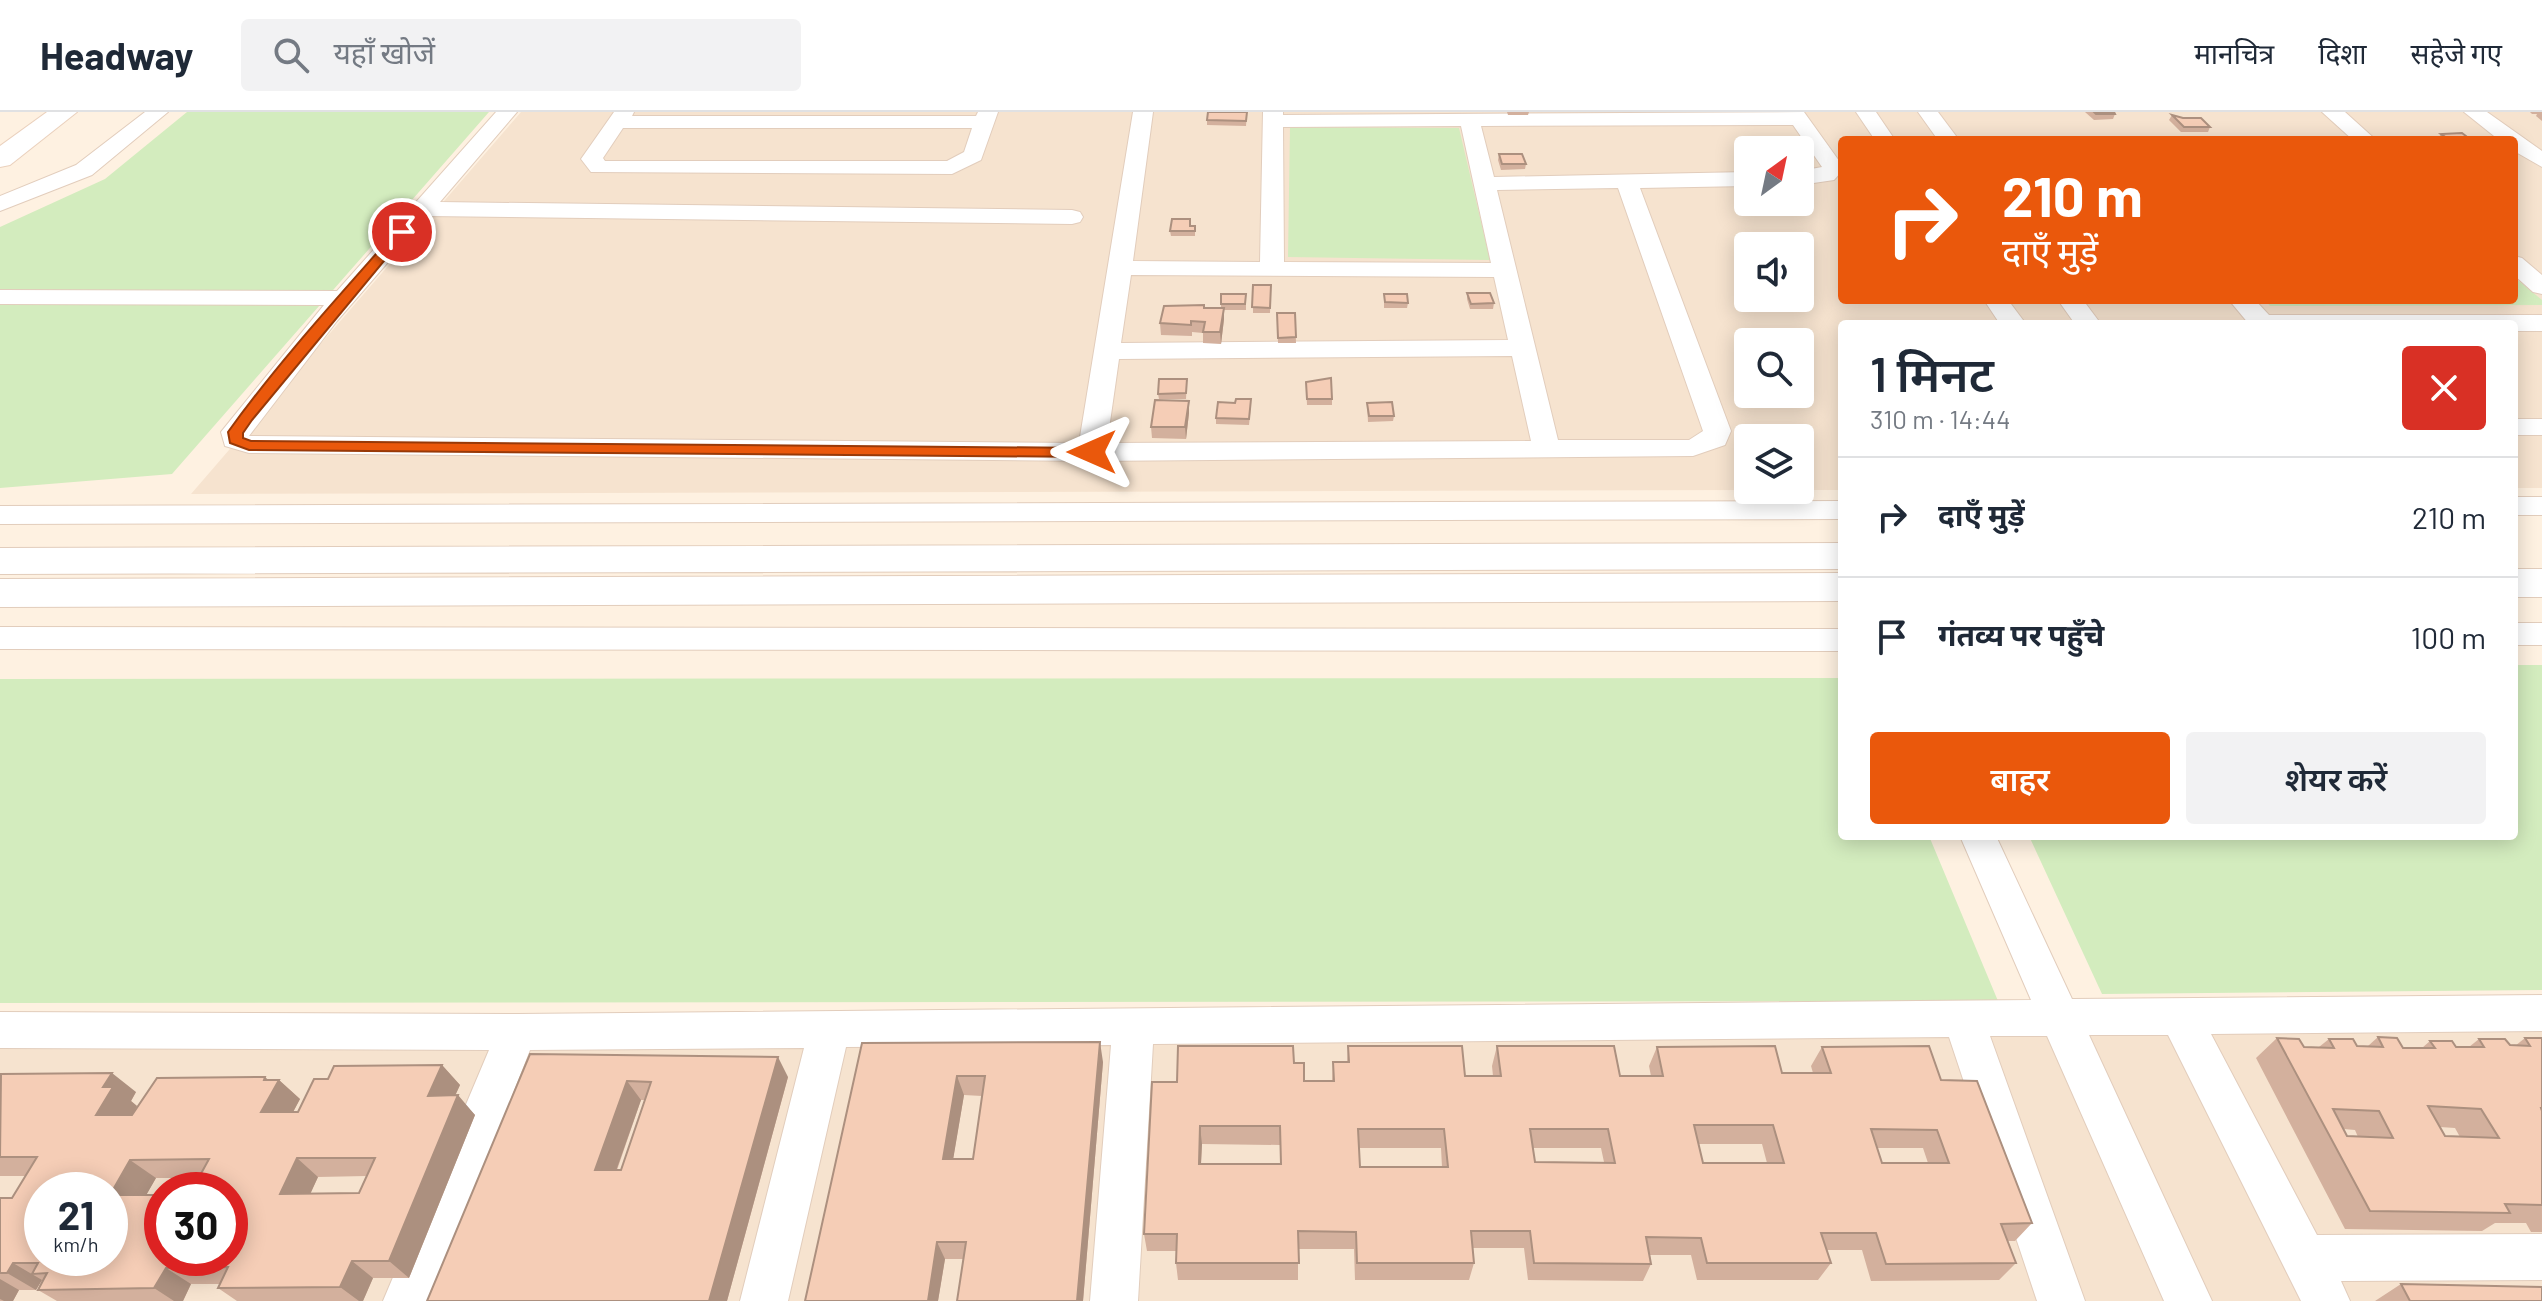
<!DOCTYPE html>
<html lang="hi">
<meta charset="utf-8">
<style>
:root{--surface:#fff;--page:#f2f2f3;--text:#1f2937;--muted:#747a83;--line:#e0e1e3;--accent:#ea580c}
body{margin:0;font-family:Barlow,"Noto Sans Devanagari",sans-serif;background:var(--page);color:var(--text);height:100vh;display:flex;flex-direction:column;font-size:30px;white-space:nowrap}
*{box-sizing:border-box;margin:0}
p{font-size:26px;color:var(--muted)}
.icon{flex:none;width:44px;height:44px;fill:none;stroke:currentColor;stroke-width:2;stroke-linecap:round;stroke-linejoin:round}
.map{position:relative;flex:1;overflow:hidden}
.side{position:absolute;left:1838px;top:208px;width:680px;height:520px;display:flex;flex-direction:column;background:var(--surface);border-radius:8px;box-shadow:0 4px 20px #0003}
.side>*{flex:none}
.guide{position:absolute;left:1838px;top:24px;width:680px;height:168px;border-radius:8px;box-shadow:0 4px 20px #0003;background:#ea580c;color:#fff;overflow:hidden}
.needle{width:52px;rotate:33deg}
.fabs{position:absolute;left:1734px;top:24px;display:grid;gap:16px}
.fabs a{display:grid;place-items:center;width:80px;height:80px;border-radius:8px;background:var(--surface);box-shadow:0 4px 20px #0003;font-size:40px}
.speed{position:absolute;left:24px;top:1060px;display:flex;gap:16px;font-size:40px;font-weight:700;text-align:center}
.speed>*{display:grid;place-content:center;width:104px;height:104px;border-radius:50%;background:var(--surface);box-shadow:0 4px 20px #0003;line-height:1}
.speed small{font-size:20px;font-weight:400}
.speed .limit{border:12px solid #d22;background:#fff;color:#111}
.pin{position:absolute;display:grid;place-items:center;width:68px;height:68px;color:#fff;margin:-34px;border:4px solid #fff;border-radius:50%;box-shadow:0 2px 8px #0007}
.me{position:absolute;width:88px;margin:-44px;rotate:270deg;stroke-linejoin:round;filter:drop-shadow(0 0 6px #0008)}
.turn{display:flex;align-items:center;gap:28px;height:168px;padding:0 32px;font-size:36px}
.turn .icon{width:104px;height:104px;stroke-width:2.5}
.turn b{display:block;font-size:56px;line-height:68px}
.round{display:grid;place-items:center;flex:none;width:84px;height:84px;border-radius:8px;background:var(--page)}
.headline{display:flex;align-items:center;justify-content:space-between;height:136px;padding:0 32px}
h1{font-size:48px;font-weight:600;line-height:60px}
.action{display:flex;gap:16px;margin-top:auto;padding:16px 32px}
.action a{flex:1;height:92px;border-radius:8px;background:var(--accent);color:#fff;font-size:32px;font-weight:600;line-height:92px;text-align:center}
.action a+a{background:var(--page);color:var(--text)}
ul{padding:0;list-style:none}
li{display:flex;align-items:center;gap:24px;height:120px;padding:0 32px;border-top:2px solid var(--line)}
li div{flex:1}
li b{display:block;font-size:30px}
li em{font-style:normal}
header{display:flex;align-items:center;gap:48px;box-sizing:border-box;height:112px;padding:0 40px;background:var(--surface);border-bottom:2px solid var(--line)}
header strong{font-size:38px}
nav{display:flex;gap:44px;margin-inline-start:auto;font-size:28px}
.search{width:560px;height:72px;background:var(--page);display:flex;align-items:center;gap:20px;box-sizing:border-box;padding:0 28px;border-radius:8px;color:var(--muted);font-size:30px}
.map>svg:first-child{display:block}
.residential{fill:#f6e3cf;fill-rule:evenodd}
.green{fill:#d3ecbe}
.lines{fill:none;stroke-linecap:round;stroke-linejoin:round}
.minor-casing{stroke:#e2cdbc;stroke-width:2}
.tertiary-casing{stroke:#e2cdbc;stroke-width:2}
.secondary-casing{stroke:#ead0bc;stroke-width:2}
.minor{fill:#fff;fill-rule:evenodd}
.tertiary{fill:#fff;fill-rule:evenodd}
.secondary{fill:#fff;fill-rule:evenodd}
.wall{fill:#d3b09d;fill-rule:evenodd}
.shaded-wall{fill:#ac907f}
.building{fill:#f5cdb6;stroke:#ac907f;stroke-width:2;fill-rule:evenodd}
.route{fill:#ea580c;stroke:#983908;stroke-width:2}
</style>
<header>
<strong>Headway</strong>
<div class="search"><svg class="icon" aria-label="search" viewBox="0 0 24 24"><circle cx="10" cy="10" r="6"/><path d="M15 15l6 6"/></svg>यहाँ खोजें</div>
<nav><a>मानचित्र</a><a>दिशा</a><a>सहेजे गए</a></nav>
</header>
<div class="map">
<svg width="2542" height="1189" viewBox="0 0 2542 1189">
<rect width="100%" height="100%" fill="#fef1e1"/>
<path class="residential" d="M 521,0 L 2542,0 L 2542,376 L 2514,376 L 2514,212 L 1842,212 L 1842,378 L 1800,378 L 1800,326 L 1748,326 L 1748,378 L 191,382 ZM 1842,28 L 2514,28 L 2514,188 L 1842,188 ZM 1748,38 L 1800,38 L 1800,90 L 1748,90 ZM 1748,134 L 1800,134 L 1800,186 L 1748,186 ZM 1748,230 L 1800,230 L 1800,282 L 1748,282 Z
M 2542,888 L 2542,1189 L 0,1189 L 0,906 ZM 42,1078 L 110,1078 L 110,1146 L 42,1146 ZM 162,1078 L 230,1078 L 230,1146 L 162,1146 Z"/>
<path class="green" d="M 187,0 L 489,0 L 172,362 L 0,376 L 0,115 L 105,67 Z
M 1290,15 L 1459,16 L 1490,148 L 1288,145 Z
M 2514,165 L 2542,188 L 2542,193 L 2270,194 L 2265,188 L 2514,188 Z
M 2514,553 L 2542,553 L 2542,878 L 2102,882 L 2029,724 L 2514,724 Z
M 1842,566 L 1842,724 L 1929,724 L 1998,889 L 0,891 L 0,567 Z"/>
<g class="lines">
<g class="minor-casing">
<path id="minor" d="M 145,0 L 168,0 L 92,63 L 0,99 L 0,84 L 76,53 Z
M 496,0 L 517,0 L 440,90 L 1072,98 L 1080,100 L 1083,105 L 1080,110 L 1072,112 L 428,104 L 337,209 L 249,324 L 1079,331 L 1133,0 L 1153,0 L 1133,149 L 1260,150 L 1263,0 L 1283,0 L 1283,3 L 1804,0 L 1842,53 L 1842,59 L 1834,68 L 1800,73 L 1800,59 L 1822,55 L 1793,13 L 1481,14 L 1494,65 L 1748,60 L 1748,74 L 1640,76 L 1731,319 L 1725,333 L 1693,344 L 1092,349 L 249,341 L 225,334 L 221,320 L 324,193 L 0,192 L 0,178 L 337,179 ZM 1461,14 L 1491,151 L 1284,150 L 1283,15 ZM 1618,76 L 1703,319 L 1689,328 L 1558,328 L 1497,78 ZM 1131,163 L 1494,165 L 1508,228 L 1121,231 ZM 1512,244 L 1531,329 L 1107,331 L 1119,247 Z
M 614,0 L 634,0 L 632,4 L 976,4 L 978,0 L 998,0 L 981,48 L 952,62 L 591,60 L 581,47 ZM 623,16 L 972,16 L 964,40 L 947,49 L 605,49 L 603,46 Z
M 1856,0 L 1876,0 L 1895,28 L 1875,28 Z
M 1918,0 L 1938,0 L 1959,28 L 1938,28 Z
M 2322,0 L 2345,0 L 2376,28 L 2353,28 Z
M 2464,0 L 2487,0 L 2542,39 L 2542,55 L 2514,39 L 2514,28 L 2499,28 Z
M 2514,144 L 2522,146 L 2542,163 L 2542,182 L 2533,180 L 2514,163 Z
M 1984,188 L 2008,188 L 2026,212 L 2000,212 Z
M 2058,188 L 2083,188 L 2101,212 L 2075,212 Z
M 2229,188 L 2255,188 L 2269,203 L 2542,203 L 2542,219 L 2514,219 L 2514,212 L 2249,212 Z
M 2514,307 L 2542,307 L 2542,323 L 2514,323 Z
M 2514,385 L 2542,385 L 2542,403 L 2514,403 Z
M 1842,389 L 1842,407 L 0,412 L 0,394 Z
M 2514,511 L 2542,511 L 2542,533 L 2514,533 Z
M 0,515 L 1842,517 L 1842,539 L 0,537 Z
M 1960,724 L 1996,724 L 2072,887 L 2542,883 L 2542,919 L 2211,922 L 2317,1123 L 2542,1122 L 2542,1168 L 2341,1169 L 2350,1189 L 2301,1189 L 2168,923 L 2089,923 L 2212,1189 L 2164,1189 L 2047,924 L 1990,924 L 2085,1189 L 2037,1189 L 1949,925 L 1153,932 L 1138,1189 L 1090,1189 L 1111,933 L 846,935 L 788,1189 L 740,1189 L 804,936 L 530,938 L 431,1189 L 383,1189 L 489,938 L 0,936 L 0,900 L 517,902 L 2031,888 Z"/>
</g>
<g class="tertiary-casing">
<path id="tertiary" d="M 1842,431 L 1842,457 L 0,462 L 0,436 Z
M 2514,457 L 2542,457 L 2542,485 L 2514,485 Z
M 1842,461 L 1842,489 L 0,495 L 0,467 Z"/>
</g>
<g class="secondary-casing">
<path id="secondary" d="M 47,0 L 77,0 L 10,53 L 0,55 L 0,34 Z"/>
</g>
<use href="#minor" class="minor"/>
<use href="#tertiary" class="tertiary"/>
<use href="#secondary" class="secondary"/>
</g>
<path class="wall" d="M 1247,0 L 1246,14 L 1207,13 L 1207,8 Z
M 1507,0 L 1529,0 L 1528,3 L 1508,3 Z
M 2085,0 L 2114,0 L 2115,2 L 2113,7 L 2094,8 Z
M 2530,0 L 2542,0 L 2542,9 L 2536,4 L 2537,2 L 2532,2 Z
M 2172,3 L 2210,15 L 2208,20 L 2181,20 L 2169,8 Z
M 2441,22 L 2471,28 L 2439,28 L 2438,27 Z
M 1499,42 L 1526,52 L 1525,57 L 1501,58 L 1498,48 Z
M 1191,114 L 1195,114 L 1195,124 L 1171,124 L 1170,119 Z
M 1253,173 L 1271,173 L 1270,201 L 1253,201 Z
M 1467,181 L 1494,191 L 1493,197 L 1470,197 L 1467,187 Z
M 1221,182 L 1246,182 L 1246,198 L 1224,198 L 1224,207 L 1221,232 L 1203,231 L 1203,221 L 1192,220 L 1192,224 L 1161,223 L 1160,211 L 1204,196 L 1221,196 Z
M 1384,182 L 1408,191 L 1407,196 L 1384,196 Z
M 1277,201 L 1295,201 L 1296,231 L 1278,231 Z
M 1187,267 L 1186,287 L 1159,287 L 1158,282 Z
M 1306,270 L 1332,287 L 1332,293 L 1307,293 Z
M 1189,289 L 1189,301 L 1186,327 L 1152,326 L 1151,315 Z
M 1235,291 L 1251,293 L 1249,313 L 1216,312 L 1216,306 Z
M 1367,291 L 1394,304 L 1393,309 L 1368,310 Z
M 2378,925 L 2403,936 L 2422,936 L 2430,929 L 2456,935 L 2469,935 L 2479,927 L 2515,934 L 2525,926 L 2542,926 L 2542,1120 L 2531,1120 L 2526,1111 L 2495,1111 L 2482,1119 L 2345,1117 L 2256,946 L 2277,926 L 2304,935 L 2319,935 L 2329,927 L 2357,934 L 2368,934 ZM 2440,1015 L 2455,1016 L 2460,1025 L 2445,1024 ZM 2344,1017 L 2355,1018 L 2358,1025 L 2347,1024 Z
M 862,931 L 1103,950 L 1083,1189 L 957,1189 L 963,1147 L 945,1147 L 938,1189 L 805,1189 ZM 964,983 L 982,984 L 973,1047 L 953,1047 Z
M 1348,934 L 1465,964 L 1493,964 L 1492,954 L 1497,934 L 1620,964 L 1651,964 L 1649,954 L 1657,935 L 1782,961 L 1813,961 L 1811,954 L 1822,935 L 1941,968 L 2032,1111 L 2015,1129 L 2008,1129 L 2016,1151 L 1999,1168 L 1871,1169 L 1862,1138 L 1827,1138 L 1831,1151 L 1818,1168 L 1697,1168 L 1691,1143 L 1650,1143 L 1651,1152 L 1643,1169 L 1528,1168 L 1524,1136 L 1473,1136 L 1474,1151 L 1469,1168 L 1355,1168 L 1354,1137 L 1298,1137 L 1298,1168 L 1178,1168 L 1176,1151 L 1176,1139 L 1147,1139 L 1144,1122 L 1177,970 L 1294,951 L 1304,969 L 1332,969 L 1333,950 L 1347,950 ZM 1202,1032 L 1280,1033 L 1280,1052 L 1201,1052 ZM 1699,1032 L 1762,1032 L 1767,1051 L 1703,1051 ZM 1359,1036 L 1441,1036 L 1442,1055 L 1360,1055 ZM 1533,1036 L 1601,1036 L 1604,1050 L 1535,1050 ZM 1877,1036 L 1923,1036 L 1928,1051 L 1882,1051 Z
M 530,942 L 788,965 L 727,1189 L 427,1189 ZM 641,988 L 645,988 L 621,1058 L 617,1058 Z
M 442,953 L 460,973 L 455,983 L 475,1003 L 409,1166 L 373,1166 L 363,1189 L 237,1189 L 218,1176 L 220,1172 L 191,1172 L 183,1189 L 57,1189 L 38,1178 L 42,1168 L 36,1178 L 19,1178 L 13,1189 L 0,1189 L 0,1086 L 12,1086 L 26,1064 L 0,1064 L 0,962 L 136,980 L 131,989 L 137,994 L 268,968 L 279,968 L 300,987 L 293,1000 L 298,1000 L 328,967 ZM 366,1064 L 359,1081 L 310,1082 L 318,1065 ZM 156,1066 L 199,1066 L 162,1146 L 146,1083 Z
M 2401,1172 L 2542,1189 L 2375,1189 Z"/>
<path class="shaded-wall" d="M 1224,196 L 1224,207 L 1221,232 L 1220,220 Z
M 1189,289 L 1189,301 L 1186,327 L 1185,315 Z
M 1100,930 L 1103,950 L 1083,1189 L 1077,1189 Z
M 778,945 L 788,965 L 727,1189 L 709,1189 Z
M 442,953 L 460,973 L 446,1004 L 428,984 Z
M 112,961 L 136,980 L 131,989 L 137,994 L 122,1022 L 96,1003 L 103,975 Z
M 957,964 L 964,983 L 950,1066 L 943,1047 Z
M 265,965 L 275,974 L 279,968 L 300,987 L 283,1019 L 261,1000 Z
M 627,969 L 641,988 L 610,1076 L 595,1058 Z
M 458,983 L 475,1003 L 409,1166 L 389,1149 Z
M 1200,1014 L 1202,1032 L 1200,1070 L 1199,1052 Z
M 297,1046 L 318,1065 L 302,1100 L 280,1082 Z
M 130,1048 L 156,1066 L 136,1101 L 110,1084 Z
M 937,1130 L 945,1147 L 938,1189 L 928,1189 Z
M 352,1149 L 373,1166 L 363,1189 L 359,1189 L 340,1175 Z
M 13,1151 L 42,1168 L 36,1178 L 7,1161 Z
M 166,1156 L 191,1172 L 183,1189 L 174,1189 L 154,1176 Z
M 0,1167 L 19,1178 L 13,1189 L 4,1189 L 0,1187 Z"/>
<path class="building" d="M 1208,0 L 1247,0 L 1246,9 L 1207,8 Z
M 2094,0 L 2114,0 L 2115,2 L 2096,2 Z
M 2172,3 L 2183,6 L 2201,6 L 2210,15 L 2184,15 Z
M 2462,21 L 2471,28 L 2450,28 L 2441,22 Z
M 1499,42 L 1522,42 L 1526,52 L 1502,52 Z
M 1172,107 L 1190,107 L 1190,114 L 1195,114 L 1195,119 L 1170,119 Z
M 1253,173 L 1271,173 L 1270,196 L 1252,195 Z
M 1467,181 L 1490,181 L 1494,191 L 1471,192 Z
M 1221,182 L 1246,182 L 1245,192 L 1221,192 Z
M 1384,182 L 1407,182 L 1408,191 L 1385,190 Z
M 1204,193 L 1204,196 L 1224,196 L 1220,220 L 1203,220 L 1205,210 L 1191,209 L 1191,213 L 1160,211 L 1164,194 Z
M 1277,201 L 1295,201 L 1296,225 L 1278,226 Z
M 1331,266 L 1332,287 L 1307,287 L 1306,270 Z
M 1159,267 L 1187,267 L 1186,281 L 1158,282 Z
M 1236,287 L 1251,287 L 1249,307 L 1216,306 L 1218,290 L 1235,291 Z
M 1155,288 L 1189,289 L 1185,315 L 1151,315 Z
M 1392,290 L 1394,304 L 1369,304 L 1367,291 Z
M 2378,925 L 2397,926 L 2403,936 L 2435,936 L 2430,929 L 2452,929 L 2456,935 L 2484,935 L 2479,927 L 2505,927 L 2510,933 L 2530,934 L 2525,926 L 2542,926 L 2542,996 L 2541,996 L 2542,999 L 2542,1093 L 2505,1092 L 2510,1101 L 2370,1099 L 2277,926 L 2299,927 L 2304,935 L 2334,936 L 2329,927 L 2353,927 L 2357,934 L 2383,935 ZM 2428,994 L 2481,997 L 2499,1026 L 2445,1024 ZM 2333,997 L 2379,999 L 2393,1026 L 2347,1024 Z
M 1100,930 L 1077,1189 L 957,1189 L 966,1130 L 937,1130 L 928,1189 L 805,1189 L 862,931 ZM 957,964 L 985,964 L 973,1047 L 943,1047 Z
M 1178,934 L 1293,934 L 1294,951 L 1304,951 L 1304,969 L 1334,969 L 1333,950 L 1349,950 L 1348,934 L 1462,934 L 1465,964 L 1501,964 L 1497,934 L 1614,934 L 1620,964 L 1663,964 L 1657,935 L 1775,934 L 1782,961 L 1831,961 L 1822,935 L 1929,934 L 1941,968 L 1977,969 L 2032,1111 L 2001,1112 L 2016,1151 L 1886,1152 L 1876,1121 L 1821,1121 L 1831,1151 L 1707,1151 L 1701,1126 L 1646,1125 L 1651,1152 L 1534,1151 L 1530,1119 L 1471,1119 L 1474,1151 L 1357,1151 L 1356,1120 L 1298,1119 L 1299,1151 L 1176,1151 L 1177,1122 L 1144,1122 L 1152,970 L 1177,970 ZM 1694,1013 L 1773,1013 L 1784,1051 L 1703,1051 ZM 1200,1014 L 1280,1014 L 1281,1052 L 1199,1052 ZM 1358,1017 L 1444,1017 L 1448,1055 L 1360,1055 ZM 1530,1017 L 1608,1017 L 1615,1051 L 1535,1050 ZM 1871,1017 L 1937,1018 L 1949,1051 L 1882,1051 Z
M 530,942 L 778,945 L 709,1189 L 427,1189 ZM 627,969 L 651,970 L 621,1058 L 595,1058 Z
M 442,953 L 428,984 L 458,983 L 389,1149 L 352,1149 L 340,1175 L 218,1176 L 228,1155 L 166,1156 L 154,1176 L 38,1178 L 47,1161 L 32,1162 L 38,1151 L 13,1151 L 7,1161 L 0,1161 L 0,1086 L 12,1086 L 37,1045 L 0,1045 L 1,962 L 112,961 L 103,975 L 113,975 L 96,1003 L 132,1003 L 157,966 L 265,965 L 264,968 L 279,968 L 261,1000 L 298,1000 L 314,967 L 328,967 L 334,954 ZM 297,1046 L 375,1046 L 359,1081 L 280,1082 ZM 209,1047 L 192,1078 L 230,1078 L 230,1146 L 162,1146 L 162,1083 L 110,1083 L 110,1146 L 42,1146 L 42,1078 L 110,1078 L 110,1083 L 130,1048 Z
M 2401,1172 L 2542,1175 L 2542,1189 L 2410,1189 Z"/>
<path class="route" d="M 398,117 L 408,120 L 252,308 L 243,321 L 243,326 L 251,329 L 1092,336 L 1099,340 L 1092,345 L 249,338 L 230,331 L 228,320 C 279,249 340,183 398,117 Z"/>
</svg>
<div class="fabs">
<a><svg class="needle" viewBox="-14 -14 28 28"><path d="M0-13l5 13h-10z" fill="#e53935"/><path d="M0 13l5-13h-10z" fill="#747a83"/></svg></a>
<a><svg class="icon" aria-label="sound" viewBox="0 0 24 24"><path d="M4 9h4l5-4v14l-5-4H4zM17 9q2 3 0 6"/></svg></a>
<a><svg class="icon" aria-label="search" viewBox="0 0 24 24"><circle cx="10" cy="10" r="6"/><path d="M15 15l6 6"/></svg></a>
<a><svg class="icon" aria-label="layers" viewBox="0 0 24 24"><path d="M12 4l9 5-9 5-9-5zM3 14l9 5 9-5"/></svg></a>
</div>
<div class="speed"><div>21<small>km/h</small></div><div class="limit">30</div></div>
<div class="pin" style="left:402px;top:120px;background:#d93025"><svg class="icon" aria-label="arrive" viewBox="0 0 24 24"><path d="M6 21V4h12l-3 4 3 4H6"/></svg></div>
<svg class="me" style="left:1092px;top:340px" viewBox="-20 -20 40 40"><path d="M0-17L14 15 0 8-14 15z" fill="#ea580c" stroke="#fff" stroke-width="4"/></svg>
<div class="guide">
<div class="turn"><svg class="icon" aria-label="right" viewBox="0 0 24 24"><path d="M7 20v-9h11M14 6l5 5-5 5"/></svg><div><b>210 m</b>दाएँ मुड़ें</div></div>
</div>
<section class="side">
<div class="headline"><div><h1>1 मिनट</h1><p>310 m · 14:44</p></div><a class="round" style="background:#d93025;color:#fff"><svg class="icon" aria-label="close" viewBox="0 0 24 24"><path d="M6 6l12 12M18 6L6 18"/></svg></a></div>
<ul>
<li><svg class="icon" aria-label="right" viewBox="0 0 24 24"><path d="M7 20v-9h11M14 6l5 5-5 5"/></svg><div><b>दाएँ मुड़ें</b></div><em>210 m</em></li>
<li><svg class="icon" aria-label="arrive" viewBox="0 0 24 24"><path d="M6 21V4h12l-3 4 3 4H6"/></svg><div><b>गंतव्य पर पहुँचे</b></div><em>100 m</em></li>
</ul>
<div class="action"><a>बाहर</a><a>शेयर करें</a></div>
</section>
</div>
